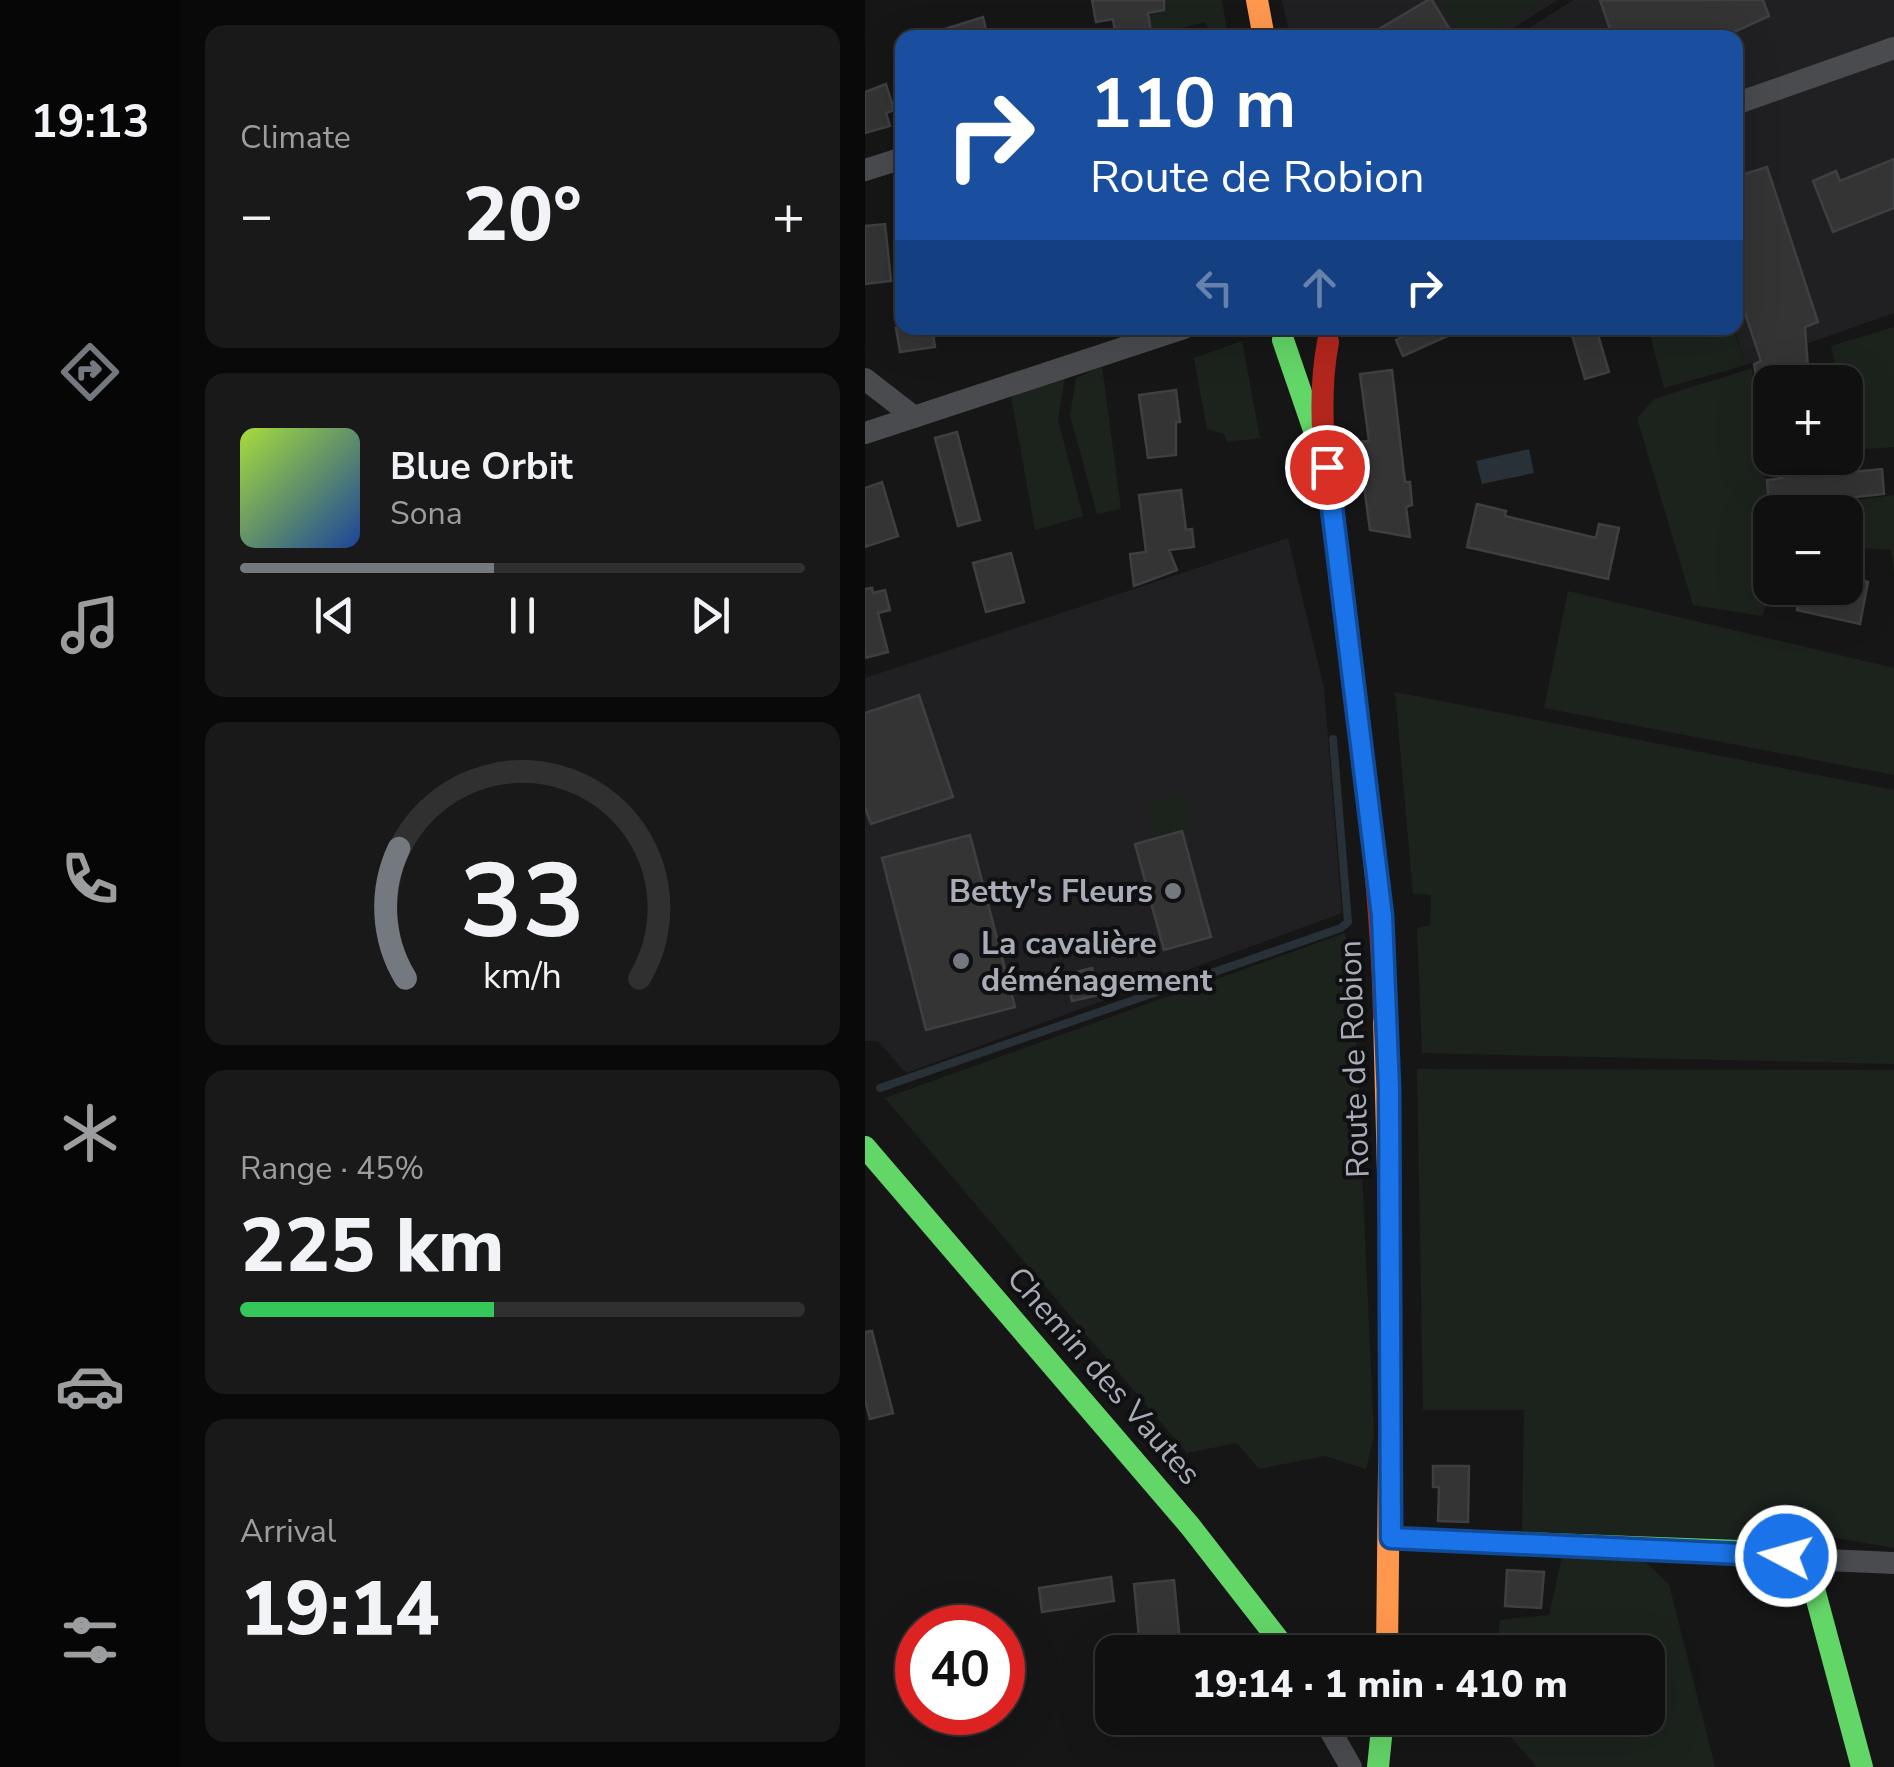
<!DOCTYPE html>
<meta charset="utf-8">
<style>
body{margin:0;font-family:"Nunito Sans",sans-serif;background:#191919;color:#f1f3f6;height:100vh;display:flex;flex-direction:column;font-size:38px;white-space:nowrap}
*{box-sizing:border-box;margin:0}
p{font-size:32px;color:#9c9d9f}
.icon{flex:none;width:55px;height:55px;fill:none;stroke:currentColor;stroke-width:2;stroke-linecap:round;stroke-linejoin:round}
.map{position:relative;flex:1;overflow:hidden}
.panel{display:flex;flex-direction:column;gap:25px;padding:25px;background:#090909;width:685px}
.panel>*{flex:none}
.guide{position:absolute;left:30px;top:30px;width:848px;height:305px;border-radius:20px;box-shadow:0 10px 40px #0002,0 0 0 2px #303030;background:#1a4fa0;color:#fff;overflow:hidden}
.fabs{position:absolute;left:888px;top:365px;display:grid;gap:20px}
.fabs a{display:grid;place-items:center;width:110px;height:110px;border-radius:20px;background:#101010;box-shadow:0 10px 40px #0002,0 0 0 2px #303030;font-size:50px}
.speed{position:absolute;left:30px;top:1605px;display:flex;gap:20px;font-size:50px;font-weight:700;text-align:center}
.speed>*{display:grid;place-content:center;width:130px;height:130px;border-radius:50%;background:#101010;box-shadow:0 10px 40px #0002,0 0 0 2px #303030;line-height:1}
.speed .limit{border:15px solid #d22;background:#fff;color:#111}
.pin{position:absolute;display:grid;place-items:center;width:85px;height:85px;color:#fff;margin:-42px;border:5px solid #fff;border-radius:50%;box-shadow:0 2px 10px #0007}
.me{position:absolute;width:110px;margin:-55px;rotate:276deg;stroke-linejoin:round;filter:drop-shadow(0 0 8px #0008)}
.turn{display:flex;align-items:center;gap:35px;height:210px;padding:0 30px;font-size:45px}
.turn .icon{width:130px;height:130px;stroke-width:2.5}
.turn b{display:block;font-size:70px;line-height:85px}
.lanes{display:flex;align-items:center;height:95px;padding:0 30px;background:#0003;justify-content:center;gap:50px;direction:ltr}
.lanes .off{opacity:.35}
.big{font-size:75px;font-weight:800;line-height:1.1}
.panel .card{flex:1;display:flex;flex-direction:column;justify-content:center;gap:15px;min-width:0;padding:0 35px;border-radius:20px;background:#191919}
.panel .dial{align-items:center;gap:0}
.dial svg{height:260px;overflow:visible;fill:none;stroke:#303030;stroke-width:7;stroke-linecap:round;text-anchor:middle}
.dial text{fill:#f1f3f6;stroke:none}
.song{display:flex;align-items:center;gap:30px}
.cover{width:120px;height:120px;border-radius:15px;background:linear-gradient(135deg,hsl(80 70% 55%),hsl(220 70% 35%))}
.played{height:10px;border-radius:5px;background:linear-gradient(90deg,#74787f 45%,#303030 45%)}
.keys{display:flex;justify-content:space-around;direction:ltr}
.heat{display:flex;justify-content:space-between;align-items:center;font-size:55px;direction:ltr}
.charge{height:15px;border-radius:8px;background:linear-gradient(90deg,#34c759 45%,#303030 0)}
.trip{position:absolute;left:230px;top:1635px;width:570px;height:100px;border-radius:20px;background:#101010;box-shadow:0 10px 40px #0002,0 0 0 2px #303030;font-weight:800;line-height:100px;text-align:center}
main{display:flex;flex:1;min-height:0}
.tab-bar{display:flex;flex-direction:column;width:180px;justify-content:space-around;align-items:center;background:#060606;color:#9c9d9f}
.tab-bar .icon{width:70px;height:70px}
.tab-bar .current{color:#74787f}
.tab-bar b{font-size:45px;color:#f1f3f6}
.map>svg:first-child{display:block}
.built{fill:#202022}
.green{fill:#1c231d}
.water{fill:#293138}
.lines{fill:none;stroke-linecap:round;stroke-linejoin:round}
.stream{stroke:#293138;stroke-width:8}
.building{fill:#343435;stroke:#3e3f42;stroke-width:2.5}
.street{stroke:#4a4b4f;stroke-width:22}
.fast{stroke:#63d668;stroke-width:22}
.slow{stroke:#ff974d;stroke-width:22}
.jam{stroke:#b3261e;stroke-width:22}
.route-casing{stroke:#114b97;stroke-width:25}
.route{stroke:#1a73e8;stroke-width:18}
.poi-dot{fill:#74787f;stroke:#101012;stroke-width:4}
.labels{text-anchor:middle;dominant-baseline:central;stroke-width:8;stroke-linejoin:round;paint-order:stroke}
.poi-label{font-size:32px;font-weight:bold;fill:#a7acb7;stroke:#101012;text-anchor:end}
.street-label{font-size:32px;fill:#a7acb7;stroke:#101012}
</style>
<main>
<nav class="tab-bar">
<b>19:13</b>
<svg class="icon current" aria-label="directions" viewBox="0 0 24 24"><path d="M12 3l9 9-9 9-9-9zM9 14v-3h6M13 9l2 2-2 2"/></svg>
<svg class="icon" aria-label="music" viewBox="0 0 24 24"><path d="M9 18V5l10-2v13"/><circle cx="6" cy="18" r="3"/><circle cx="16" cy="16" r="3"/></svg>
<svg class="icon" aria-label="phone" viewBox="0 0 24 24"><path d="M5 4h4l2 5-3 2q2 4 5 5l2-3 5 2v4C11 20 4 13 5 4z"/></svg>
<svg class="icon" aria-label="climate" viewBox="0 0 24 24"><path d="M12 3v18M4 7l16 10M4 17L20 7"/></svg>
<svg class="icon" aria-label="car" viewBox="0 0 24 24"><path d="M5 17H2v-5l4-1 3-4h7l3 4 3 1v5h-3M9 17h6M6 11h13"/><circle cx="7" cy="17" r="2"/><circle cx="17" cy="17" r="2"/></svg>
<svg class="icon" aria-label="filters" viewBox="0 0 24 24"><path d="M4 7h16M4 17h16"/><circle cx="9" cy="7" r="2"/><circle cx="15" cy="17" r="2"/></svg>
</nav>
<section class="panel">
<div class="card"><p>Climate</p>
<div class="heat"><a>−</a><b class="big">20°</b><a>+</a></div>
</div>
<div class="card">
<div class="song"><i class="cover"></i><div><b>Blue Orbit</b><p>Sona</p></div></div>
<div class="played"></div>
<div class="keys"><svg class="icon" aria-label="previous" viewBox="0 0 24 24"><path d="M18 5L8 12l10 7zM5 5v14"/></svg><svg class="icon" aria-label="pause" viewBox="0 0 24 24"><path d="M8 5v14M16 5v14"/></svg><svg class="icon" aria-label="next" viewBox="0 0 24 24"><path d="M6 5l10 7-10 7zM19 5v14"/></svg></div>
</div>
<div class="card dial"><svg viewBox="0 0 100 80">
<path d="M14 69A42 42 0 1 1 86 69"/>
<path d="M14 69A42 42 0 0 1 12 29" stroke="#74787f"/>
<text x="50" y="56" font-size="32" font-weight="700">33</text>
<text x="50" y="72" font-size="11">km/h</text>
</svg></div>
<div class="card"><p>Range · 45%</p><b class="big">225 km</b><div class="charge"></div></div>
<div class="card"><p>Arrival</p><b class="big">19:14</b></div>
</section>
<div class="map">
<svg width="1029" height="1767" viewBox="0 0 1029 1767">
<rect width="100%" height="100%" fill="#161616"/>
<g class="built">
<polygon points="417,0 693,0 632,38 425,37"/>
<polygon points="709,0 1029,0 1029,313 881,365 869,328 870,38 647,38"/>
<polygon points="423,538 459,688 477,913 41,1073 13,1041 0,1041 0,678"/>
</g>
<g class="green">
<polygon points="288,0 357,0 363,37 348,37 340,22 285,36 282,17 290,13"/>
<polygon points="575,0 680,0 620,37 596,38"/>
<polygon points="1029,327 1029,447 989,450 980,413 980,382 974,382 966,346"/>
<polygon points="783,328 868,328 881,365 799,388"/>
<polygon points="377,341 395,438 362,442 359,434 342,429 329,358"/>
<polygon points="237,366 256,509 232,514 205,415 211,378"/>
<polygon points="887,368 905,516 905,588 909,588 910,600 901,606 897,616 828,605 772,418 789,399"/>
<polygon points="200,376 193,420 218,516 170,530 146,396"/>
<polygon points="905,434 905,458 962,458 972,466 967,483 947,484 943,466 917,468 914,475 904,477 900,435"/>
<polygon points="1029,495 1029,572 1026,550 980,547 980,512 948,512 948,505"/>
<polygon points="703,591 1029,668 1029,775 679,708"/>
<polygon points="530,692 1029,790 1029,1064 557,1053 552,928 565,925 566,895 548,894"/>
<polygon points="319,792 326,827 290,839 281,813 289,801"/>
<polygon points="480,933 489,991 509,1436 501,1469 460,1456 394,1469 372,1443 322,1453 20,1098"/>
<polygon points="552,1069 1029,1070 1029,1548 932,1531 890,1543 657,1532 659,1410 558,1410"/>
<polygon points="697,1557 777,1559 804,1584 850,1767 672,1767 629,1718 782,1718 782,1652 631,1652 635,1620 684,1615"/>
</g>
<polygon class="water" points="664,449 669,473 617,484 611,461"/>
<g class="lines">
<polyline class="stream" points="15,1088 476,928 483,922 468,739"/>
</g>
<g class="building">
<polygon points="227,0 299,0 299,10 283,13 287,38 251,38 248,19 231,22"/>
<polygon points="563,0 567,0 590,38 499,38"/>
<polygon points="735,0 898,0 904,16 856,38 748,38"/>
<polygon points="118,17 123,38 67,38 67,33"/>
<polygon points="21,84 29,110 21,113 25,126 0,133 0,92"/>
<polygon points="1029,159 1029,208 968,232 948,181 971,171 975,181"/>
<polygon points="902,167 953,322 940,327 944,382 892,382 889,364 896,361 870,283 870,177"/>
<polygon points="20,224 26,281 0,284 0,226"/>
<polygon points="31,328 67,328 70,347 35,352"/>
<polygon points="555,328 600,328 538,356 531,340"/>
<polygon points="705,328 731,328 744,372 720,379"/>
<polygon points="527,370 540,482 545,482 547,505 541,507 545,537 505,530 493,442 504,441 495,374"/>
<polygon points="311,390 315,422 311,422 311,455 283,458 274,395"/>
<polygon points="92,432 115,520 93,526 70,438"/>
<polygon points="941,468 942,476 1017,469 1019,494 944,502 945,512 921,512 920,503 904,504 902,480 917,478 917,471"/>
<polygon points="17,482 33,536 0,547 0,488"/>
<polygon points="316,490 321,530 327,529 329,547 304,550 312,570 269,586 265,554 281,552 274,495"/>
<polygon points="612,504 641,511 640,516 731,538 734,524 754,528 743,579 602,547"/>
<polygon points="146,553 159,602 121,612 108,563"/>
<polygon points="980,577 1003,582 995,624 932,610 937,588 980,588"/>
<polygon points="7,588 8,593 20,590 25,610 13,613 23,652 0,658 0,589"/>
<polygon points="54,695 88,797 6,824 0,808 0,713"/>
<polygon points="317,831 346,937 299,950 270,844"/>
<polygon points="105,835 150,1007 61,1030 17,858"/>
<polygon points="227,968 233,995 207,1001 200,975"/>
<polygon points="7,1331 28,1413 5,1419 0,1400 0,1332"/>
<polygon points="568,1466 604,1466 603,1522 573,1521 574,1487 568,1487"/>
<polygon points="642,1570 679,1572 676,1608 640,1606"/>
<polygon points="246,1577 249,1601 177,1612 174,1588"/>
<polygon points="309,1580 316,1652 290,1652 288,1636 274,1637 269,1584"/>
</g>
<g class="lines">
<g class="street">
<polyline points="870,104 1029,48"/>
<polyline points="0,170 38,158"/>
<polyline points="0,379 49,417"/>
<polyline points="0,433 319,328"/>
<polyline points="941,1559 1029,1563"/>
<polyline points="458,1718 486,1767"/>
</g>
<g class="fast">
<polyline points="418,340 451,436"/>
<polyline points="0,1147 325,1526 423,1652"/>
<polyline points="526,1538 901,1552 941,1559 997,1767"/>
<polyline points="513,1767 518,1718"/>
</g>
<g class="slow">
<polyline points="392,0 399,38"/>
<polyline points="519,1017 526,1288 522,1652"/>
</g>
<path class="jam" d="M 463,342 C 448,420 467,507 476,585 C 494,728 516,872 519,1017"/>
</g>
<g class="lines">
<defs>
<polyline id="route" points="462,467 517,916 524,1089 526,1538 921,1556"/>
</defs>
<use href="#route" class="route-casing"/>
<use href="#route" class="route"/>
</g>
<g class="poi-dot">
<circle cx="308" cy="891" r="10"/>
<circle cx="96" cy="961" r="10"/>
</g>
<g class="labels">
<g class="poi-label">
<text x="288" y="891">Betty's Fleurs</text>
<text x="116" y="943" text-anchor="start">La cavalière<tspan x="116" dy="37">déménagement</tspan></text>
</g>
<g class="street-label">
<text transform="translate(489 1059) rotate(-92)">Route de Robion</text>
<text transform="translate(239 1376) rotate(49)">Chemin des Vautes</text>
</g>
</g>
</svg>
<div class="fabs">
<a>+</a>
<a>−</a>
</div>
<div class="speed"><div class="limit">40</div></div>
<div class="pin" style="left:462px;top:467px;background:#d93025"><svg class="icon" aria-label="arrive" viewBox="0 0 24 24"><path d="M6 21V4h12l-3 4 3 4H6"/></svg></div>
<svg class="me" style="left:921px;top:1556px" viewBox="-20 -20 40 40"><circle r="17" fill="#1a73e8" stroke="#fff" stroke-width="3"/><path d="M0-11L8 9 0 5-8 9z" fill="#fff"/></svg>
<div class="trip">19:14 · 1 min · 410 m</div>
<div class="guide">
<div class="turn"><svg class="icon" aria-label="right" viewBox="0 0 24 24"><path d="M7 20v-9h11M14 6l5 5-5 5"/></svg><div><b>110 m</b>Route de Robion</div></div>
<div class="lanes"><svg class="icon off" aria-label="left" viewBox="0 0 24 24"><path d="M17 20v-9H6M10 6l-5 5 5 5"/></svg><svg class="icon off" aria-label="ahead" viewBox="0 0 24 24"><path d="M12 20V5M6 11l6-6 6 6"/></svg><svg class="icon" aria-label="right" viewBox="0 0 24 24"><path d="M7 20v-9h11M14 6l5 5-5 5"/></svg></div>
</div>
</div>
</main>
